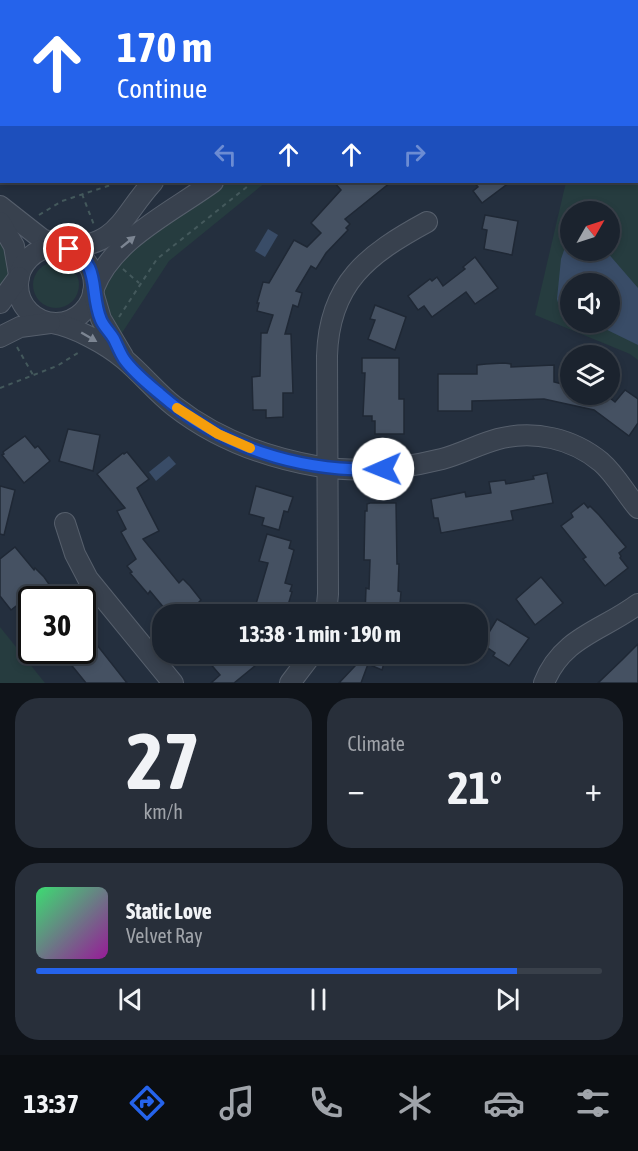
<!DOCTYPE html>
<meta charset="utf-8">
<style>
body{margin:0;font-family:"Asap Condensed",sans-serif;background:#282f3a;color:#f1f3f6;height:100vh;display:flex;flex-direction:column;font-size:22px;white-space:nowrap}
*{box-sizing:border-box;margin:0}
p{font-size:20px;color:#a0a4aa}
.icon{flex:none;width:33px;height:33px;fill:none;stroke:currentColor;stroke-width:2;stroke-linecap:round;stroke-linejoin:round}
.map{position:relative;height:683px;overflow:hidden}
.drawer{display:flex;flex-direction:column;gap:15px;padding:15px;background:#0f1319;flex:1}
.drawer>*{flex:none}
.top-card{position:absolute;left:0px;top:0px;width:639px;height:183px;box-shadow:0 3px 9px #0003,0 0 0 2px #39404a;background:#2563eb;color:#fff;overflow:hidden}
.needle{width:39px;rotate:51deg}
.controls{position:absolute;left:560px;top:201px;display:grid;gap:12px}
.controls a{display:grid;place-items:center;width:60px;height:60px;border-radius:50%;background:#1b232e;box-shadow:0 3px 9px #0003,0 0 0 2px #39404a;font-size:30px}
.speed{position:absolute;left:18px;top:586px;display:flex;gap:12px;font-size:30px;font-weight:700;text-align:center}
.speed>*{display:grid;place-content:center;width:78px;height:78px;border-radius:50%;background:#1b232e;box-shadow:0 3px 9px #0003,0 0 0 2px #39404a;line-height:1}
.speed .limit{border:3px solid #111;border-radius:9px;background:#fff;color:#111}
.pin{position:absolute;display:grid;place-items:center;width:51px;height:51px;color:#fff;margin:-26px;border:3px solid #fff;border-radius:50%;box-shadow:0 2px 6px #0007}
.me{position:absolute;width:66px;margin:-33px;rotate:269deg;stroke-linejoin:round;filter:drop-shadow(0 0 4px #0008)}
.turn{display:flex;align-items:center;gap:21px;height:126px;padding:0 18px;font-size:27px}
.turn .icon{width:78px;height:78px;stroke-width:2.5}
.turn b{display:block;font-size:42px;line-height:51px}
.lanes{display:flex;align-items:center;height:57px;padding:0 18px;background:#0003;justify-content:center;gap:30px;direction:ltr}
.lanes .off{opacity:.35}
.big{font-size:45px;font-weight:700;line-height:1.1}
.drawer .card{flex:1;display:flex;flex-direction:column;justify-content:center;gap:9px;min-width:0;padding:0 21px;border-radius:24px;background:#282f3a}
.drawer .dial{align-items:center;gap:0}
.dial b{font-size:78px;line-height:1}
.song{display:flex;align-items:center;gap:18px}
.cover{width:72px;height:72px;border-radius:9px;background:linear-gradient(135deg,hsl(140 70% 55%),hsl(300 70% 35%))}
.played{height:6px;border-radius:3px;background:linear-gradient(90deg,#2563eb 85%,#39404a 85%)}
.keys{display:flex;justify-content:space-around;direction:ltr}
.heat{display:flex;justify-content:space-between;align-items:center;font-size:33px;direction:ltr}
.drawer .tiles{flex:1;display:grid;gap:15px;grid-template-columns:1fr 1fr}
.card:last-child{grid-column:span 2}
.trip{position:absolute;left:152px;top:604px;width:336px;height:60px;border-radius:24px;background:#1b232e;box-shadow:0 3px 9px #0003,0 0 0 2px #39404a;font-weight:700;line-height:60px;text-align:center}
.dock{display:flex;height:96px;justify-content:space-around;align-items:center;background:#0b0e12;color:#a0a4aa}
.dock .icon{width:42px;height:42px}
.dock .on{color:#2563eb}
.dock b{font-size:27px;color:#f1f3f6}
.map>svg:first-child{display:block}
.green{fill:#263c3f;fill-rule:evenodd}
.water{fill:#394c67}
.building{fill:#455162;stroke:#1f2835;stroke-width:1.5}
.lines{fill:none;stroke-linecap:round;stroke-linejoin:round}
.minor-casing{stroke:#565f6c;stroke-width:22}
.path{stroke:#44595c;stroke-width:2;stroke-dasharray:4.5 4.5;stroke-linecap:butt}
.minor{stroke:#38414e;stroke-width:20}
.oneway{fill:#7c8592}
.route-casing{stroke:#184099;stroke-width:15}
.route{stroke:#2563eb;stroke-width:10}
.slow{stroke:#f59e0b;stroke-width:10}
</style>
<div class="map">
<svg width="638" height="683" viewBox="0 0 638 683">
<rect width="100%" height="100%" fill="#242f3e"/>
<g class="green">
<polygon points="419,0 620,0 621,1 418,2"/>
<path d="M 638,22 L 638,360 L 630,354 L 535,315 L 566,182 L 638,182 ZM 570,212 L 609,212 L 609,250 L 570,250 ZM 570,284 L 609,284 L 609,322 L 570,322 Z"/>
<polygon points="226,182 266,182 169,261 120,336 113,327 104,295 105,286 119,261 154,233"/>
<polygon points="0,235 3,241 9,271 0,290"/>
<circle cx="56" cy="285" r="23"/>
<polygon points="0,627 45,683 0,683"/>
</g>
<g class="water">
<polygon points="268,229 278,235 265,257 255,251"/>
<path d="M 570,233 L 570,250 L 606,251 L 638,288 L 638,345 L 593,323 L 609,322 L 609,284 L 570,284 L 570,315 C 563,311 559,308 557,299 L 561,259 Z"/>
<polygon points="169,456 176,464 156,481 149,472"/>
</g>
<g class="building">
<polygon points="334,182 391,182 345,219 350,224 346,228 348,230 326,253 316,269 311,266 296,291 302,293 298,307 293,305 285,334 291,334 293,393 283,393 283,417 266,418 266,410 253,410 252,377 260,376 261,333 267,333 273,315 257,311 259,303 257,303 263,282 269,283 294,240 307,247 321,233 311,223 341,190"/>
<polygon points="474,182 510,182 482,203 473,191 478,187"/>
<polygon points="485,215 518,221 512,255 484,249 487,230 482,229"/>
<polygon points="475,257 498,288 475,304 466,292 432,317 424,306 418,310 408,296 430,279 432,281 437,277 443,286 465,269 463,267"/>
<polygon points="375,305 406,317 395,350 368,339 375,320 370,319"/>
<polygon points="362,358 399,358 399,399 404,399 404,434 375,434 375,421 372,421 372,416 363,416 365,373 362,373"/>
<polygon points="486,364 504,363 511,364 511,367 554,365 554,382 570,386 570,394 605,394 615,402 625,390 638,399 638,423 629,436 594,410 544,399 472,401 472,411 438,411 438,374 477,374 477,365"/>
<polygon points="68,429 100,435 93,471 59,461"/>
<polygon points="25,436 35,448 38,446 50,461 24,483 2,455 4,454 3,452"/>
<polygon points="127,452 149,479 137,488 159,531 143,539 179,583 183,579 190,586 201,600 198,603 208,615 170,615 150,591 148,594 130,573 132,572 127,566 136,559 121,532 126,529 117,511 125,508 97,474 123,453 124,454"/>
<polygon points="547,473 553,503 511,511 513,520 441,533 438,518 434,518 431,499 465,492 466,497 491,493 489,482 505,480 506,484 534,479 533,476"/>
<polygon points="0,486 15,490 4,535 0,534"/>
<polygon points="256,486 293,497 288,512 284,511 279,530 262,525 264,518 249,514"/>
<polygon points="396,503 397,564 399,564 398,591 401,592 399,615 365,615 366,588 369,589 370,560 364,560 365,511 367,511 367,504 370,503"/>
<polygon points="584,503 588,508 590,506 599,515 626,547 619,553 621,556 620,558 628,568 605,586 583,559 586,557 561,526 573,517 571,513"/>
<polygon points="267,534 291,541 289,548 294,550 285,583 292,585 290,591 292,592 285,615 267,615 269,608 256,604 268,563 259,561"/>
<polygon points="15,547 34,570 35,568 44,577 60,600 32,600 32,618 20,603 11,610 0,596 0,559"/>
<polygon points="541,577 563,603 535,625 516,599"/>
<polygon points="497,619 529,638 509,666 493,656 495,653 482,644"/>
<polygon points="82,635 93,648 97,645 127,683 86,683 60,651 82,651"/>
<polygon points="638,644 638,683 598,683 622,660"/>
<polygon points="202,654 247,654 256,665 234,683 211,683 220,675"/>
<polygon points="344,654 406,654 384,663 382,670 368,664 361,683 339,683 355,666 351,664 353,658"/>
</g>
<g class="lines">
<defs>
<g id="minor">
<polyline points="359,2 360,0"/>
<polyline points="408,2 409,0"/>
<polyline points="0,206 42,239 61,247"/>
<polyline points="0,222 14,246 19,275"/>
<circle cx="56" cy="285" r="38"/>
<path d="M 62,248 C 120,246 120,218 153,182"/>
<path d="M 94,288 C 113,239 172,212 213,182"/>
<polyline points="93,292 101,319 123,356"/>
<polyline points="0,303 19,277"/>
<path d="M 52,323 C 75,327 106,344 124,359 C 142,374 156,392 174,406 C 215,438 265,457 316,466 C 357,473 402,469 442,459 C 461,454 479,444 498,439 C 534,430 572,438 601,462 C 616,475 625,493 638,508"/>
<polyline points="0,337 20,327 50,323"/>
<polyline points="65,523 75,554 88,579 173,683"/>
<path d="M 326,615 L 328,594 L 327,356 C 329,283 368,254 427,222"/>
<polyline points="290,683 312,654"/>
<path d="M 544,683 C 562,637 602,631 638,604"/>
</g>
</defs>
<use href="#minor" class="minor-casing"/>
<g class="path">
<polyline points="495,0 498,2"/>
<polyline points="335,2 336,0"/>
<polyline points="437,2 438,0"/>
<polyline points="638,152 638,153"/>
<polyline points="82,194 94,225"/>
<polyline points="39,215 62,201 120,182"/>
<polyline points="123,269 139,283"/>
<polyline points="119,317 157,259 253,182"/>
<polyline points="17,347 33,375"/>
<polyline points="0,388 57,366 81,351"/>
</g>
<use href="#minor" class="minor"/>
</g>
<defs><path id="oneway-solid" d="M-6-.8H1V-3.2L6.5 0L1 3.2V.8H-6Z" transform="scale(1.5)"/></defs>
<g class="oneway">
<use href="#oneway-solid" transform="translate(128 242) rotate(-39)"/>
<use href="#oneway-solid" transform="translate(89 337) rotate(30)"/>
</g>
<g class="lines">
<defs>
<path id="route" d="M 69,249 C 102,264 89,292 101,320 C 104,327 110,332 114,339 C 117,345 120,353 124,359 C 133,372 148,384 160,394 C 222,448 301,473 383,469"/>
</defs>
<use href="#route" class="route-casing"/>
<use href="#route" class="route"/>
<polyline class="slow" points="177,408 218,434 250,448"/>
</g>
</svg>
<div class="controls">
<a><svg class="needle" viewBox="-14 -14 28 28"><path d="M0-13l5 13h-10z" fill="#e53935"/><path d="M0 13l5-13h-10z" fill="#a0a4aa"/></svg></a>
<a><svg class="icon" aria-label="sound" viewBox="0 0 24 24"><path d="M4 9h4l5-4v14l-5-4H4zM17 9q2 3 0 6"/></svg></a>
<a><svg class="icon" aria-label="layers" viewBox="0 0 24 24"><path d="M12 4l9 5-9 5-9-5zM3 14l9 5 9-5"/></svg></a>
</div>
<div class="speed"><div class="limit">30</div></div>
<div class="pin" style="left:69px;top:249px;background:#d93025"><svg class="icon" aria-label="arrive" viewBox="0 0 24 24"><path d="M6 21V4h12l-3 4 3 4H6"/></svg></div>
<svg class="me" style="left:383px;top:469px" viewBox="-20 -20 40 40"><circle r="19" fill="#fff"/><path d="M0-13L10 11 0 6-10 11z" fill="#2563eb"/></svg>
<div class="trip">13:38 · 1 min · 190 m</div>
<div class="top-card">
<div class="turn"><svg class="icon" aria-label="ahead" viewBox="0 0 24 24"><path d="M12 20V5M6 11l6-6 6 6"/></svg><div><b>170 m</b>Continue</div></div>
<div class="lanes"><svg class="icon off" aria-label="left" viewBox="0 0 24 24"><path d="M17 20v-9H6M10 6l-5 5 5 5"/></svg><svg class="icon" aria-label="ahead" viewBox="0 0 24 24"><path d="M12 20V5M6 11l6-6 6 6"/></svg><svg class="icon" aria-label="ahead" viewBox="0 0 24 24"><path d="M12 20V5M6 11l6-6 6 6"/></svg><svg class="icon off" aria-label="right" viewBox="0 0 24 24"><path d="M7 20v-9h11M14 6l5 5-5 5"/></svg></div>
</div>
</div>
<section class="drawer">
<div class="tiles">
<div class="card dial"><b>27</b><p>km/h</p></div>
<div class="card"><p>Climate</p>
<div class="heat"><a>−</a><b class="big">21°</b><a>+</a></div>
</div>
<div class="card">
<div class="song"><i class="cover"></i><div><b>Static Love</b><p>Velvet Ray</p></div></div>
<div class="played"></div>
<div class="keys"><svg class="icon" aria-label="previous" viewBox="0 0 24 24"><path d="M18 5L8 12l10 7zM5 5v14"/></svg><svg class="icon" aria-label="pause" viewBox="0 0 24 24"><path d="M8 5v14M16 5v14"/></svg><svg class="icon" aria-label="next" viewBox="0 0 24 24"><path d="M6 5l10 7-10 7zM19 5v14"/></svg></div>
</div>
</div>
</section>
<nav class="dock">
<b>13:37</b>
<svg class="icon on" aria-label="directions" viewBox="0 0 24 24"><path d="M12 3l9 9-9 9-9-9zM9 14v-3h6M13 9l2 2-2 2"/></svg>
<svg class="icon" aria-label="music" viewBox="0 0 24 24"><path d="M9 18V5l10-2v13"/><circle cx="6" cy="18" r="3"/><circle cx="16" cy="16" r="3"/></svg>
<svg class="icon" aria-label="phone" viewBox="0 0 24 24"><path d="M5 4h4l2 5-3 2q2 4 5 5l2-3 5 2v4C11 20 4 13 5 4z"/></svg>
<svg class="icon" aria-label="climate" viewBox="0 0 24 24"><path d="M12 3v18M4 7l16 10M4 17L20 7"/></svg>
<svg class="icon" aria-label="car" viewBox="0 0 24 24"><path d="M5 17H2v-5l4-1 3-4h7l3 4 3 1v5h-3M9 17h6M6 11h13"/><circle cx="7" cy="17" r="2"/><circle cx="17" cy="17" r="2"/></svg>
<svg class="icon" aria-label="filters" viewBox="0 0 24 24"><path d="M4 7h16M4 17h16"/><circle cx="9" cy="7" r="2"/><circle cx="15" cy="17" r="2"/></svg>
</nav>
